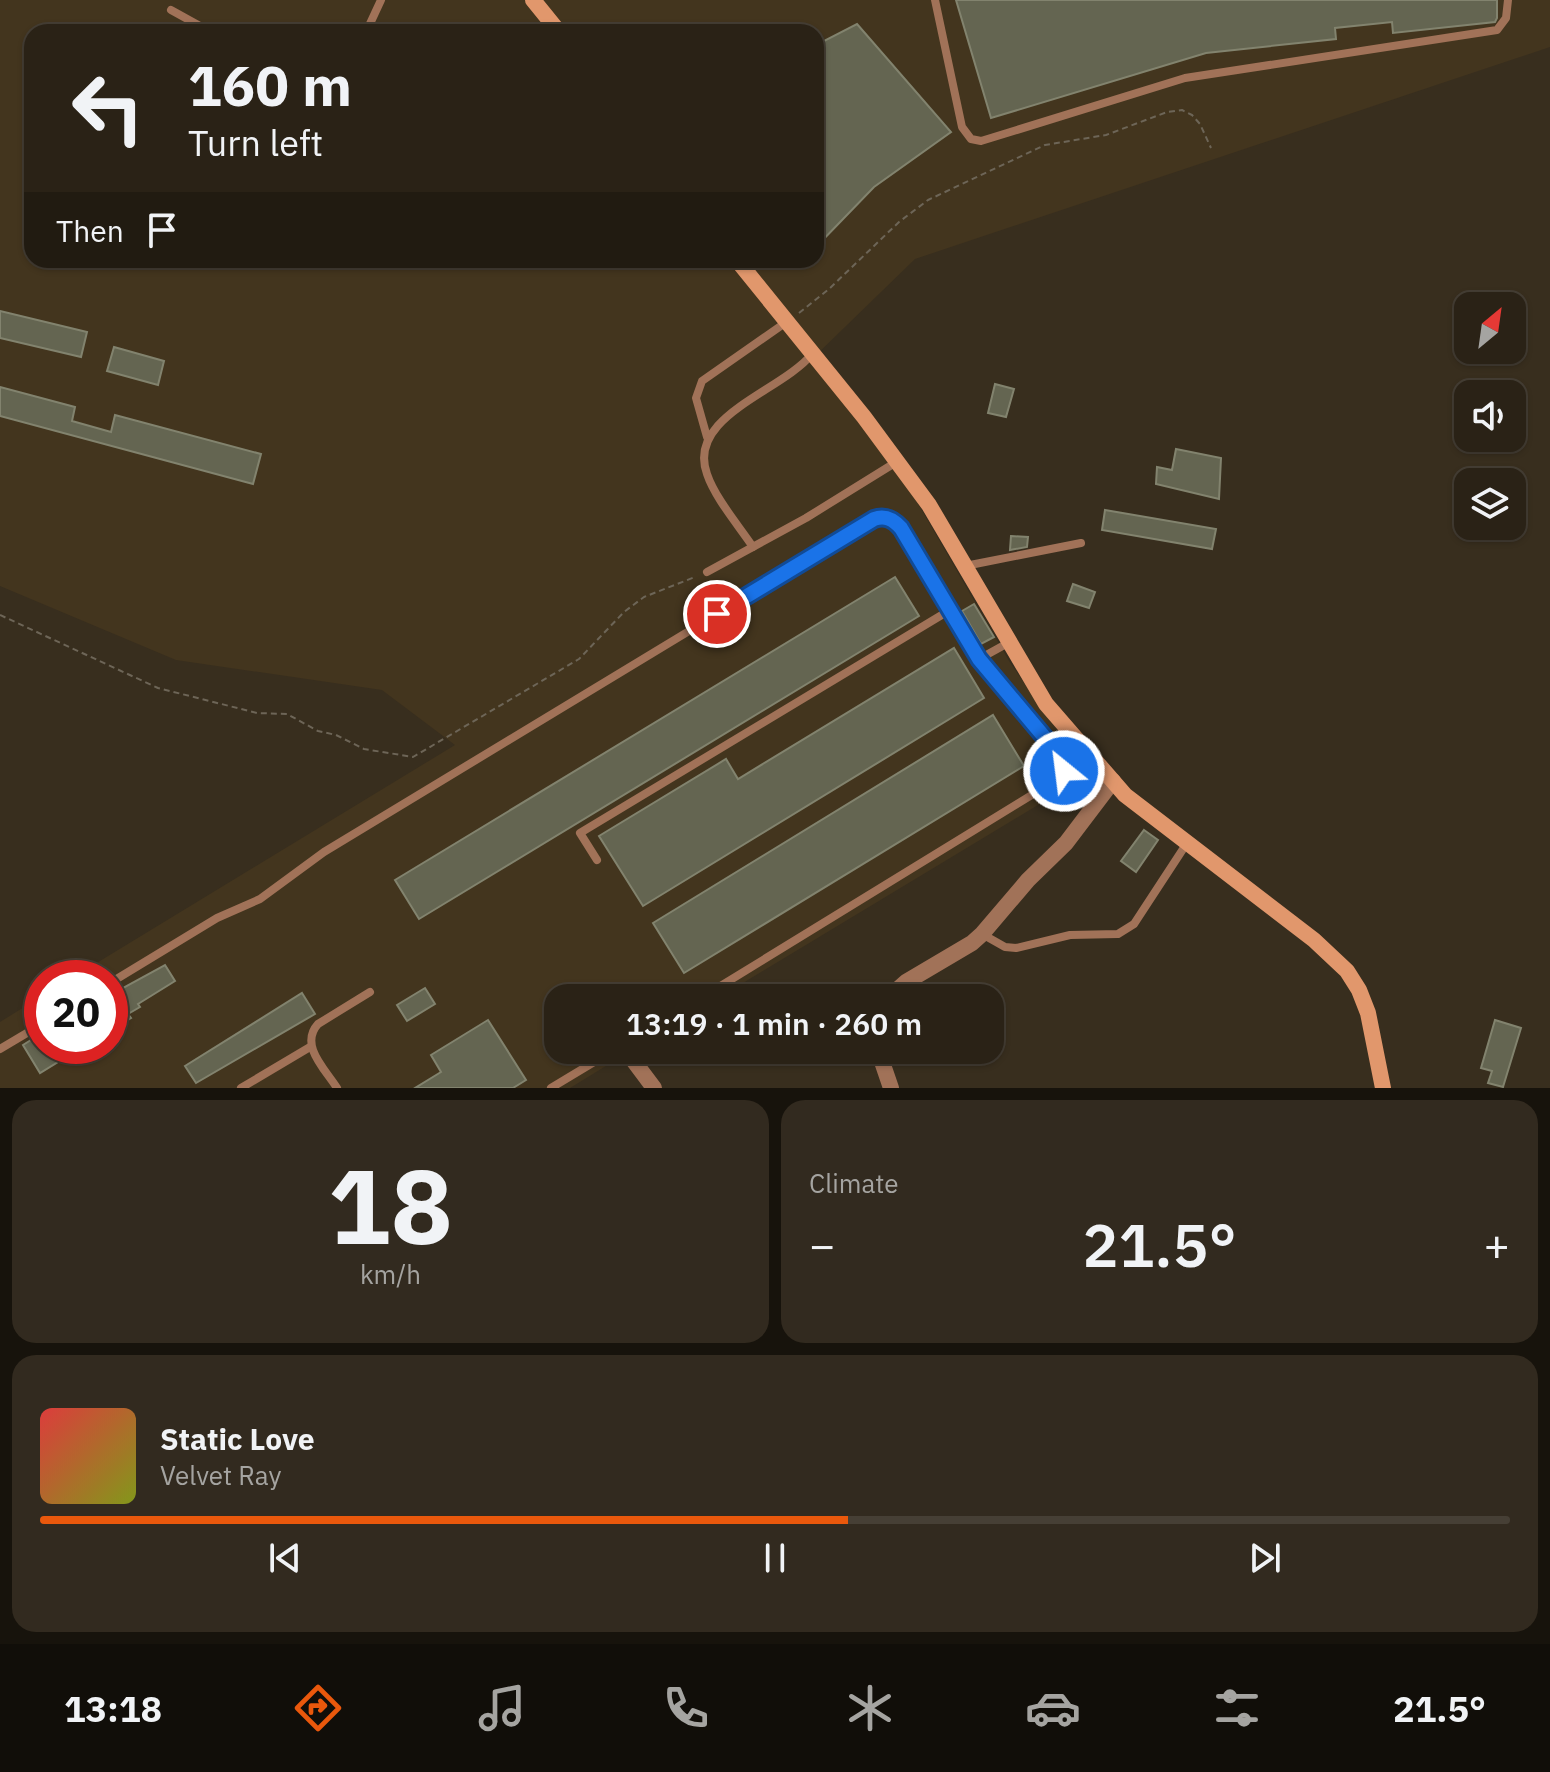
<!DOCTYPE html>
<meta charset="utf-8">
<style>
body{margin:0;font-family:"IBM Plex Sans",sans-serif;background:#322a1f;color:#f1f3f6;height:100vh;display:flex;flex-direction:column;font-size:30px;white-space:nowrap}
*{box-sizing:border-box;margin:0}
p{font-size:26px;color:#a5a4a1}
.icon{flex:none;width:44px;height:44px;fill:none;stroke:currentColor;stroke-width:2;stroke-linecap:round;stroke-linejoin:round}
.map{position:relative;height:1088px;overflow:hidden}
.side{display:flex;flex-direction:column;gap:12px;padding:12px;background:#17130c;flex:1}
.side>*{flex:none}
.banner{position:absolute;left:24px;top:24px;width:800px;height:244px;border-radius:24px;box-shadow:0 2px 6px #0004,0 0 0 2px #463f35;background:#2a2216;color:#f1f3f6;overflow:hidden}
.needle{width:52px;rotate:29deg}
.fabs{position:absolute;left:1454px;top:292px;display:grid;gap:16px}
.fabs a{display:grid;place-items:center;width:72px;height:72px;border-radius:16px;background:#2a2216;box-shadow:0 2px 6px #0004,0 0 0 2px #463f35;font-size:40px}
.speed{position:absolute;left:24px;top:960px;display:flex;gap:16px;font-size:40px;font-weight:700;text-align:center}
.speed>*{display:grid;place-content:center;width:104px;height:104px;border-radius:50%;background:#2a2216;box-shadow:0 2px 6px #0004,0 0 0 2px #463f35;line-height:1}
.speed .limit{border:12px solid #d22;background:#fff;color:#111}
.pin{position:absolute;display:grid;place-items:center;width:68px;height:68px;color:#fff;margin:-34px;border:4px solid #fff;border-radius:50%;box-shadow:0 2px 8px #0007}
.me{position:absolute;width:88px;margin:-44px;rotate:331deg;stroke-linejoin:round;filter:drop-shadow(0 0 6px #0008)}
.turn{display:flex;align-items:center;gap:28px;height:168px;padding:0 32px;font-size:36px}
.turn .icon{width:104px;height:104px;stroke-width:2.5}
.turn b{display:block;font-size:56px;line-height:68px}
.then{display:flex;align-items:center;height:76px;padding:0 32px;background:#0003;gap:16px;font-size:30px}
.big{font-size:60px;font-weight:600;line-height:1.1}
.side .tile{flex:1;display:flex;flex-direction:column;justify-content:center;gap:12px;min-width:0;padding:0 28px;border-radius:24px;background:#322a1f}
.side .dial{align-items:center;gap:0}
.dial b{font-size:104px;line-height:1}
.song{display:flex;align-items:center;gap:24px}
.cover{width:96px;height:96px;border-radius:12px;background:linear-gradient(135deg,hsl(0 70% 55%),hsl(70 70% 35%))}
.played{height:8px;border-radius:4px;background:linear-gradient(90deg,#ea580c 55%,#463f35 55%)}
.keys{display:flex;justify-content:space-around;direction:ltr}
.heat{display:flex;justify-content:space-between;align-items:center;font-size:44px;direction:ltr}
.side .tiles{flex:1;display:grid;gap:12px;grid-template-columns:1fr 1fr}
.tile:last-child{grid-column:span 2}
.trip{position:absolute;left:544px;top:984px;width:460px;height:80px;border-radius:24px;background:#2a2216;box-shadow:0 2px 6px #0004,0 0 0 2px #463f35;font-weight:600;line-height:80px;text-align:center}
.dock{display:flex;height:128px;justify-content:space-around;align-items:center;background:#110e09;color:#a5a4a1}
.dock .icon{width:56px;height:56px}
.dock .selected{color:#ea580c}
.dock b{font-size:36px;color:#f1f3f6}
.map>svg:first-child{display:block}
.built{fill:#43351e;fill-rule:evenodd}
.building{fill:#646551;stroke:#82836e;stroke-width:2}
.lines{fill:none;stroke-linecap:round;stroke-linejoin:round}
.path{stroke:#6d6557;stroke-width:2;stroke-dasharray:6 4;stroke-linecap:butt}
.lane{stroke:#a17258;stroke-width:8}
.street{stroke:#a17258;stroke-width:16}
.secondary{stroke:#e1976c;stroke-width:16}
.route-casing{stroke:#114b97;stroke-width:20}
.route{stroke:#1a73e8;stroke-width:14}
</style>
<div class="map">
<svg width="1550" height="1088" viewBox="0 0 1550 1088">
<rect width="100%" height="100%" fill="#382e1e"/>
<path class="built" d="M 0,0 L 1550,0 L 1550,47 L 915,259 L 811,360 L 913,495 L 1009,661 L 1044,712 L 1096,770 L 718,998 L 558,998 L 558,1050 L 632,1050 L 570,1088 L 0,1088 L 0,1022 L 42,996 L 42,1046 L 110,1046 L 110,978 L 72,978 L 455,745 L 382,690 L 176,660 L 0,586 ZM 32,32 L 816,32 L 816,260 L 32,260 Z"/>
<g class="building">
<polygon points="956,0 1497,0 1497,18 1495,22 1393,33 1392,22 1335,28 1336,39 1206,53 991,118"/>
<polygon points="857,24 951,132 874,187 816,247 816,45"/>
<polygon points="0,311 87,332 81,357 0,338"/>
<polygon points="114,347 164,361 158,385 107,371"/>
<polygon points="995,384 1014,389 1006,417 988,413"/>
<polygon points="0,387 75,407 72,421 111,432 115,415 261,454 253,484 0,416"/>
<polygon points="1176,449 1221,458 1219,499 1156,484 1157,467 1172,470"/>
<polygon points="1105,510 1216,529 1212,549 1102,530"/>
<polygon points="1011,536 1028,537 1027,547 1010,550"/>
<polygon points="895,577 919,616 419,919 395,880"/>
<polygon points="1073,584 1095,592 1089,608 1067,601"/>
<polygon points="974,604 994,637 981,644 962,611"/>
<polygon points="954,648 984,698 643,906 599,836 726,759 738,779"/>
<polygon points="993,715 1024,766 684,973 653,923"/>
<polygon points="1144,830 1158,840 1136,872 1121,861"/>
<polygon points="165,965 175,981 138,1004 140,1007 128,1014 131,1018 121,1024 119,1020 110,1025 110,995"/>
<polygon points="425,988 435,1004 407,1021 397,1005"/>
<polygon points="302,993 315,1014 196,1083 185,1066"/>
<polygon points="488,1020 526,1080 513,1088 415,1088 441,1072 431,1055"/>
<polygon points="1495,1020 1521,1028 1503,1087 1488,1083 1492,1071 1481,1068"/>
<polygon points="42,1033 42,1046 84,1046 40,1073 23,1045"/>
</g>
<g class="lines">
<g class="path">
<polyline points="799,313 829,289 899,222 928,200 1045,145 1106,135 1167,112 1182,110 1192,115 1200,124 1211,148"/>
<polyline points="0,615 158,688 257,713 287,714 318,731 336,735 364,749 413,757 579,659 624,612 644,597 695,577"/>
</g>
<g class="lane">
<polyline points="935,0 962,127 971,139 981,141 1185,78 1497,30 1506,18 1508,0"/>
<polyline points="171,10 209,31 249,27 315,29 328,32"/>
<polyline points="360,32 368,28 381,0"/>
<polyline points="707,437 696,398 702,381 785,323"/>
<path d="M 753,547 C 739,526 715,498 707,474 C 686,416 781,392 812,354"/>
<polyline points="965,566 1081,543"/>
<polyline points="707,572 806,518 898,461"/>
<polyline points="597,860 580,833 950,610 979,659 1008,643"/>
<polyline points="982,934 1005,947 1016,948 1070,935 1118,934 1134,924 1187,843"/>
<path d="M 110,983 L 217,918 L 260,899 L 324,852 L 874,519 C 885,515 893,519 901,528 L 950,610"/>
<polyline points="701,998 1061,777 1064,764 1061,757 979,659"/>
<polyline points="0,1049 42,1024"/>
<polyline points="241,1088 310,1047"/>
<path d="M 337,1088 C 325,1069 299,1045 318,1024 L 370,992"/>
<polyline points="551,1088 614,1050"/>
</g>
<g class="street">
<polyline points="888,998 906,982 972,943 982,934 1028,880 1066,843 1113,781"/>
<polyline points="878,1050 891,1088"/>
<polyline points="633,1060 654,1088"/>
</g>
<g class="secondary">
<polyline points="533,0 559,32"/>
<polyline points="737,260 864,417 929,505 1046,704 1125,795 1314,940 1347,971 1359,990 1368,1013 1383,1088"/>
</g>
</g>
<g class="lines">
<defs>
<path id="route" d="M 717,614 L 874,519 C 885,515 893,519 901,528 L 979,659 L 1061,757 L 1064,771"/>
</defs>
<use href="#route" class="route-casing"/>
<use href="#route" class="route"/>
</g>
</svg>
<div class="fabs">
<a><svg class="needle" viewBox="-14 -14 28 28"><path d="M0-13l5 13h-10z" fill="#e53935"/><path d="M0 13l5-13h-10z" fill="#a5a4a1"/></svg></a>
<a><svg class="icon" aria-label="sound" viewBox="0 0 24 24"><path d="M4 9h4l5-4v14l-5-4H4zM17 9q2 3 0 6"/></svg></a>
<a><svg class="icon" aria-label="layers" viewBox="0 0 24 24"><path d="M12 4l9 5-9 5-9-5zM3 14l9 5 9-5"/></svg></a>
</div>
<div class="speed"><div class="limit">20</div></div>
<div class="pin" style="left:717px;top:614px;background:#d93025"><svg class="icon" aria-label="arrive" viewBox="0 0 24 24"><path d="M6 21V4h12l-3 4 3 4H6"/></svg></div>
<svg class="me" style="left:1064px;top:771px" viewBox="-20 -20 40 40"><circle r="17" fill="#1a73e8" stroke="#fff" stroke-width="3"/><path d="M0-11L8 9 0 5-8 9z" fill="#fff"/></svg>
<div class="trip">13:19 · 1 min · 260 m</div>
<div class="banner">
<div class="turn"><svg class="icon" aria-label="left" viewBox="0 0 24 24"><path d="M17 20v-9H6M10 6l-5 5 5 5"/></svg><div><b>160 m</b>Turn left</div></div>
<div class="then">Then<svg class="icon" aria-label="arrive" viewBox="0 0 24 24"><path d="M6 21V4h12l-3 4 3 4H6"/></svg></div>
</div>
</div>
<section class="side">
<div class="tiles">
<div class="tile dial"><b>18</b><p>km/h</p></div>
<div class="tile"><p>Climate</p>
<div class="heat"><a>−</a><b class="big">21.5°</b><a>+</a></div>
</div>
<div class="tile">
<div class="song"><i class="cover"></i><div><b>Static Love</b><p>Velvet Ray</p></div></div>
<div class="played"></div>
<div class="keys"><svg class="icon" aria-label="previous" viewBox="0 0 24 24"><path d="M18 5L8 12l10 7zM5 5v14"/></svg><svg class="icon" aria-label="pause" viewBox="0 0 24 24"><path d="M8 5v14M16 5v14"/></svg><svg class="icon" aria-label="next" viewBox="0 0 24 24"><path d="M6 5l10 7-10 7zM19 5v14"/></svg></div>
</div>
</div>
</section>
<nav class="dock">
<b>13:18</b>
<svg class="icon selected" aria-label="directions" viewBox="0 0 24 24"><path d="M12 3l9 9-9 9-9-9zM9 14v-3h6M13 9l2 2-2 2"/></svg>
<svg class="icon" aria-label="music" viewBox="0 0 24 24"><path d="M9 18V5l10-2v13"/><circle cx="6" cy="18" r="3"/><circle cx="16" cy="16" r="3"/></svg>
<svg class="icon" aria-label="phone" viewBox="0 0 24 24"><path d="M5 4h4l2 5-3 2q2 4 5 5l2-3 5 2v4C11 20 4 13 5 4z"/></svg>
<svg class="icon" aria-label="climate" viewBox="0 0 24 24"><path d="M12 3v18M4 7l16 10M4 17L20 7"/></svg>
<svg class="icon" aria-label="car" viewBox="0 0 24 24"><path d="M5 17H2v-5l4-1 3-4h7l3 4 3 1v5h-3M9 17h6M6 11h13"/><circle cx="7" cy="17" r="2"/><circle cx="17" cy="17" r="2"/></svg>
<svg class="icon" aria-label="filters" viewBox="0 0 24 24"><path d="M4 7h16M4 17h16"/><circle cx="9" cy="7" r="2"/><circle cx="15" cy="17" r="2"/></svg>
<b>21.5°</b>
</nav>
